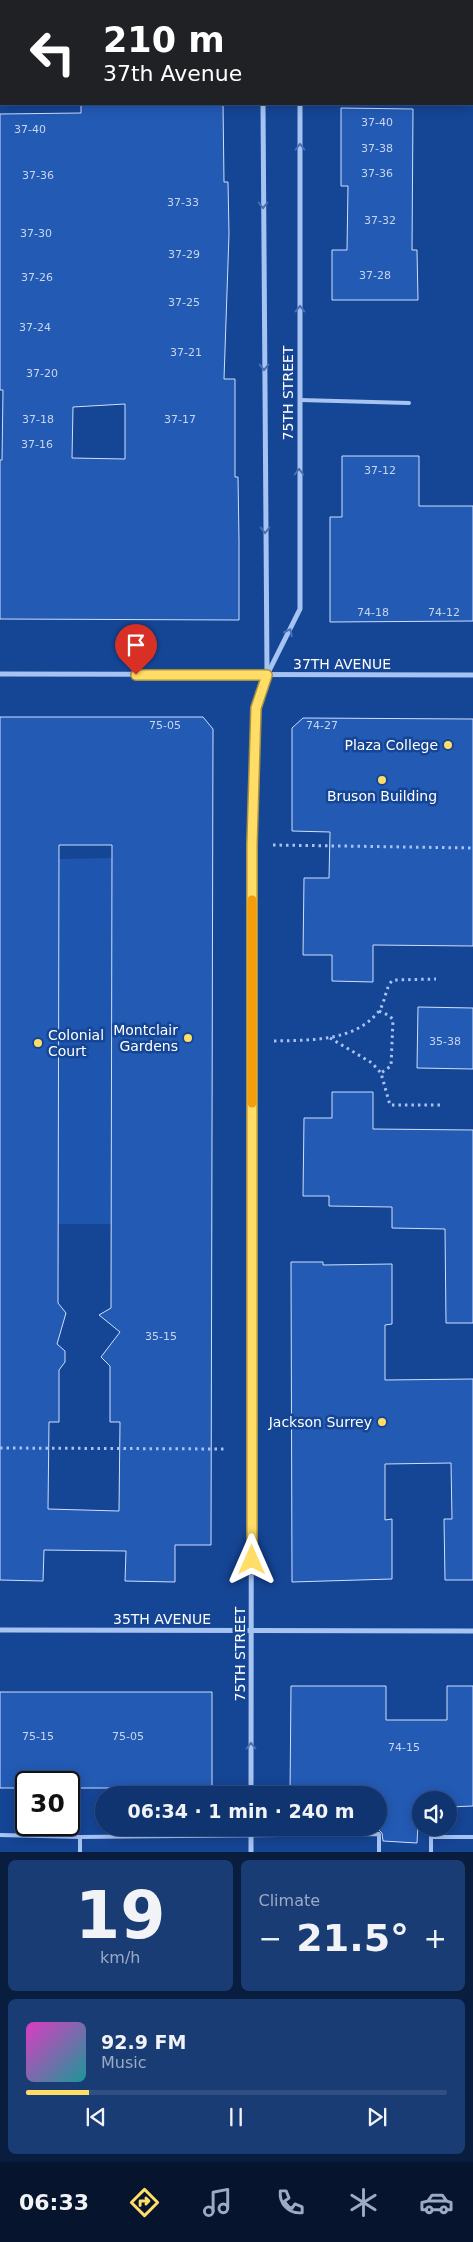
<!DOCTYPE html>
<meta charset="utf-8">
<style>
body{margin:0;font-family:"DejaVu Sans",sans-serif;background:#193c75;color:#f1f3f6;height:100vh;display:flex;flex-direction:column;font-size:19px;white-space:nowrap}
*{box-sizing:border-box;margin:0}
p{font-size:16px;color:#9caac3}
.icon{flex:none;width:28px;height:28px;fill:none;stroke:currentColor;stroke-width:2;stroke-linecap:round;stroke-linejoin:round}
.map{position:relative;height:1852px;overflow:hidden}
.details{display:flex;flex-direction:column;gap:8px;padding:8px;background:#091d3e;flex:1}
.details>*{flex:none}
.guide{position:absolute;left:0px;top:0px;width:474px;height:105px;box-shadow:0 2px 12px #0003,0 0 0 1px #304f83;background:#202124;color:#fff;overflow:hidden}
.fabs{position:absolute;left:412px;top:1791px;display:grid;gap:10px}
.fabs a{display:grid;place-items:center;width:45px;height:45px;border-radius:50%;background:#103470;box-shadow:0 2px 12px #0003,0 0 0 1px #304f83;font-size:25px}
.speed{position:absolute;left:15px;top:1771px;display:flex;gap:10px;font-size:25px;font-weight:700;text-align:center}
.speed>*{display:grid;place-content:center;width:65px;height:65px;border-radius:50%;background:#103470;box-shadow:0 2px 12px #0003,0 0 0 1px #304f83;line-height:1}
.speed .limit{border:2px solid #111;border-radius:8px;background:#fff;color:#111}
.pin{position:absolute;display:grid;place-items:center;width:42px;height:42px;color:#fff;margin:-51px -21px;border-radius:50% 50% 50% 0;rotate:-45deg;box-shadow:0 0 5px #0007}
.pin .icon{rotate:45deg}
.me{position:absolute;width:55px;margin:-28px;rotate:0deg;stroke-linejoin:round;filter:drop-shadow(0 0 4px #0008)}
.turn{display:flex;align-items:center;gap:18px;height:105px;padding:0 20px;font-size:22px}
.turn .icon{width:65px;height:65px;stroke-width:2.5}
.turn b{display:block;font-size:35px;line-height:42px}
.big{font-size:38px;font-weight:700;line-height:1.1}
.details .tile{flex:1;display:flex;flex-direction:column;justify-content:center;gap:8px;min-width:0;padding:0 18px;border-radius:8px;background:#193c75}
.details .dial{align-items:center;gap:0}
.dial b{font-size:65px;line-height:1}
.song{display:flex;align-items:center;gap:15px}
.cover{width:60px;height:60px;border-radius:8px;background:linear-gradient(135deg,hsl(310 70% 55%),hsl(180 70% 35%))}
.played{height:5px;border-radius:2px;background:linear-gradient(90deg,#fd6 15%,#304f83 15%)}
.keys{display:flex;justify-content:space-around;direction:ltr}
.heat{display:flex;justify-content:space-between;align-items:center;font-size:28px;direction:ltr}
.details .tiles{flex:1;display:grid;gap:8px;grid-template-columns:1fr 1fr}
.tile:last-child{grid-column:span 2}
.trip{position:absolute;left:95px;top:1786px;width:292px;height:50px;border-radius:25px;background:#103470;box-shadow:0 2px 12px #0003,0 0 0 1px #304f83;font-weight:700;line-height:50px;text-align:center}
.tab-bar{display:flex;height:80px;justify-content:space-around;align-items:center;background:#06152d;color:#9caac3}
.tab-bar .icon{width:35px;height:35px}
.tab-bar .selected{color:#fd6}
.tab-bar b{font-size:22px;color:#f1f3f6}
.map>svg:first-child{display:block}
.green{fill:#1d55af}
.building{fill:#235ab4;stroke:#cddffc;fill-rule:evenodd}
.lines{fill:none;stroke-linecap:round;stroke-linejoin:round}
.path{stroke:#a6c3f2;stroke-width:3;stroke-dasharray:2.5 4;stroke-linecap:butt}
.lane{stroke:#a6c3f2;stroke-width:4}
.street{stroke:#a6c3f2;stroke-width:5}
.oneway{stroke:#4871b6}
.route-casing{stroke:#a69042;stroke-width:12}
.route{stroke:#fd6;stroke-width:9}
.slow{stroke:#f59e0b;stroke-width:9}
.poi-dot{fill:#fd6;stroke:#154595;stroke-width:2}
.labels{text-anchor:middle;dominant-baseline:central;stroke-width:5;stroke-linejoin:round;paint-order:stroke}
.number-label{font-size:11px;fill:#c8d6ec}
.street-label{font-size:14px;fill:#fff;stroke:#154595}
.poi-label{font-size:14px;fill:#fff;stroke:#154595;text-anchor:end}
</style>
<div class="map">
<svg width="473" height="1852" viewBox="0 0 473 1852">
<rect width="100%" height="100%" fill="#154595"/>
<polygon class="green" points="112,858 111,1224 58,1224 59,859"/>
<g class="building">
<path d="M 81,104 L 223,104 L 224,182 L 228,182 L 229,234 L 224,379 L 235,379 L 235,477 L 238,477 L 239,541 L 239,620 L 0,619 L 0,460 L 2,460 L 3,390 L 0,390 L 0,114 L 81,113 ZM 125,404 L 125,459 L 72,458 L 73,407 Z"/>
<polygon points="341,108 413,109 412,250 417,250 418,300 332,300 332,250 347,250 348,186 341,186"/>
<polygon points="342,456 419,456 419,506 473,506 473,621 330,622 330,517 342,517"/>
<path d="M 0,717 L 203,717 L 213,729 L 211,1545 L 175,1545 L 175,1582 L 125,1581 L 126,1551 L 44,1550 L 43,1581 L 0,1580 ZM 59,845 L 112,845 L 111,1308 L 99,1315 L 120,1332 L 101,1357 L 110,1366 L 110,1422 L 120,1422 L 119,1511 L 48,1509 L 49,1422 L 59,1422 L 59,1370 L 65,1362 L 65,1351 L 57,1344 L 66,1313 L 58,1303 Z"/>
<polygon points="303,718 473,719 473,946 373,945 373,982 332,981 332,955 303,955 304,878 329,878 330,832 292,831 292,728"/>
<polygon points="418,1007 473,1008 473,1069 417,1068"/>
<polygon points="332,1092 373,1092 373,1129 473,1130 473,1323 446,1323 445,1229 392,1228 392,1207 329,1206 329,1196 303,1196 304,1118 332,1118"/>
<polygon points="291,1262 323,1262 323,1265 392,1264 392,1324 385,1325 385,1380 473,1379 473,1580 445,1580 444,1519 452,1519 451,1463 385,1464 385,1520 392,1519 392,1579 292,1582"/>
<polygon points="291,1686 386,1686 386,1720 447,1720 447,1686 473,1686 473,1806 449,1807 449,1800 421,1800 421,1807 419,1807 417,1843 383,1841 382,1833 379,1830 379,1795 290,1795"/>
<polygon points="0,1692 212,1692 212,1788 69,1788 69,1782 26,1782 26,1788 0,1788"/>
</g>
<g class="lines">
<g class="path">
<polyline points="273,845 473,848"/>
<polyline points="379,1011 390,1016 393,1020 391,1066 381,1073"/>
<polyline points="330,1038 372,1063 381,1073 390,1105 442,1105"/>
<path d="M 274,1041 C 309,1040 355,1042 379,1011 C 386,1001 385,987 393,980 L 436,979"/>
<polyline points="0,1448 224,1449"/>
</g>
<g class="lane">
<polyline points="300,400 409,403"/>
<polyline points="0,1835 80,1837 379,1834 379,1852"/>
<polyline points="80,1837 80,1852"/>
<polyline points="431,1852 431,1837 473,1837"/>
</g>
<g class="street">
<polyline points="262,0 262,1"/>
<polyline points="301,1 301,0"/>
<polyline points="263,104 267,672"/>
<polyline points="0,674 473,675"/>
<polyline points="0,1630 473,1631"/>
<polyline points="251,1795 252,844 256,708 267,675 300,609 300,104"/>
<polyline points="251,1852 251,1828"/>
</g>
</g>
<defs><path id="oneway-chevron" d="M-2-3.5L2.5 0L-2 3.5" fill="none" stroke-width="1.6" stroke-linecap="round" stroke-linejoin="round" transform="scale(1.25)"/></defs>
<g class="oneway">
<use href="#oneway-chevron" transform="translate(300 147) rotate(-90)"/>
<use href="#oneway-chevron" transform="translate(263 205) rotate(90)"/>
<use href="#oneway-chevron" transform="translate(300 309) rotate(-90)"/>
<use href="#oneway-chevron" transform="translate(264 367) rotate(90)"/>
<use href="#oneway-chevron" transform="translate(299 472) rotate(-90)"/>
<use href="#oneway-chevron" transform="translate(265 530) rotate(90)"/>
<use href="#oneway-chevron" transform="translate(289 632) rotate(-63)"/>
<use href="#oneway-chevron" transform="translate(251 1746) rotate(-90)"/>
</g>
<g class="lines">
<defs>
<polyline id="route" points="136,675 267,675 256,708 252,844 252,1560"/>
</defs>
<use href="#route" class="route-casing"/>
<use href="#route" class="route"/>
<polyline class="slow" points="252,1103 252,900"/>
</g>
<g class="poi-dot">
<circle cx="448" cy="745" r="5"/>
<circle cx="382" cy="780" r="5"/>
<circle cx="188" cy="1038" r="5"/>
<circle cx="38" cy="1043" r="5"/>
<circle cx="382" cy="1422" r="5"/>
</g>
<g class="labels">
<g class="number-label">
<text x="377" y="122">37-40</text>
<text x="30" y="129">37-40</text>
<text x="377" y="148">37-38</text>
<text x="377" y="173">37-36</text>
<text x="38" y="175">37-36</text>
<text x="183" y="202">37-33</text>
<text x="380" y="220">37-32</text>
<text x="36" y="233">37-30</text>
<text x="184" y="254">37-29</text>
<text x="375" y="275">37-28</text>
<text x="37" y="277">37-26</text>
<text x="184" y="302">37-25</text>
<text x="35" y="327">37-24</text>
<text x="186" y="352">37-21</text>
<text x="42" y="373">37-20</text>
<text x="38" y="419">37-18</text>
<text x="180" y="419">37-17</text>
<text x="37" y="444">37-16</text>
<text x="380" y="470">37-12</text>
<text x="373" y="612">74-18</text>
<text x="444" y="612">74-12</text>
<text x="165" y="725">75-05</text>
<text x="322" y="725">74-27</text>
<text x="445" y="1041">35-38</text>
<text x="161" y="1336">35-15</text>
<text x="38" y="1736">75-15</text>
<text x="128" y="1736">75-05</text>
<text x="404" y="1747">74-15</text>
</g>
<g class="street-label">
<text transform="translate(288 393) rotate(-90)">75TH STREET</text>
<text x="342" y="664">37TH AVENUE</text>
<text x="162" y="1619">35TH AVENUE</text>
<text transform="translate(240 1654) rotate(-90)">75TH STREET</text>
</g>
<g class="poi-label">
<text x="438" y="745">Plaza College</text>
<text x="382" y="796" text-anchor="middle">Bruson Building</text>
<text x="178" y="1030">Montclair<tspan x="178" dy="16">Gardens</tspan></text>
<text x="48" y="1035" text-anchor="start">Colonial<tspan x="48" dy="16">Court</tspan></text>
<text x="372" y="1422">Jackson Surrey</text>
</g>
</g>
</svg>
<div class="fabs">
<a><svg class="icon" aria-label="sound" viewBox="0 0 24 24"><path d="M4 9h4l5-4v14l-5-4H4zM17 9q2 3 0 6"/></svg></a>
</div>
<div class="speed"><div class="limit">30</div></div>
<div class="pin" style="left:136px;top:675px;background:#d93025"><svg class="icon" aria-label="arrive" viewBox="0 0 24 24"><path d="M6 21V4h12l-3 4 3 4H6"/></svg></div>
<svg class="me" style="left:252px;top:1560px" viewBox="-20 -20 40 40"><path d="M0-17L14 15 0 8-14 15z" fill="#fd6" stroke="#fff" stroke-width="4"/></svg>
<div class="trip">06:34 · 1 min · 240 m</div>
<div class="guide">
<div class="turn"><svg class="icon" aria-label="left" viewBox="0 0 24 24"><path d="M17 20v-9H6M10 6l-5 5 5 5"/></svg><div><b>210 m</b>37th Avenue</div></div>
</div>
</div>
<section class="details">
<div class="tiles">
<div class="tile dial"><b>19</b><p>km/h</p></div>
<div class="tile"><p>Climate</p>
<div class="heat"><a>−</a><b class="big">21.5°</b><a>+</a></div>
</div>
<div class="tile">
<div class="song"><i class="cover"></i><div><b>92.9 FM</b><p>Music</p></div></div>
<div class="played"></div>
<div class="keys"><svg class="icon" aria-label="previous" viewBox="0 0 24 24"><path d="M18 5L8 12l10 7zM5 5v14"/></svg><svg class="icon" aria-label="pause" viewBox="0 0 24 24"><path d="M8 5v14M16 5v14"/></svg><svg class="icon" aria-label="next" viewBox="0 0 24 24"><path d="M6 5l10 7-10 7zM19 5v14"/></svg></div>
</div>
</div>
</section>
<nav class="tab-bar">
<b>06:33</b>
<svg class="icon selected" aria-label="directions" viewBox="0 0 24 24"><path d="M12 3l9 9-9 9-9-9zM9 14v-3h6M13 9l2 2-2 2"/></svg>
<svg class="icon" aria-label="music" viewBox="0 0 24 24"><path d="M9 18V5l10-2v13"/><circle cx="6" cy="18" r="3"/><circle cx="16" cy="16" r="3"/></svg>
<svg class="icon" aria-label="phone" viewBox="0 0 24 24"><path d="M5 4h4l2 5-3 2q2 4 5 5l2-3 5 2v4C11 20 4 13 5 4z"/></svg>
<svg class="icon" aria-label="climate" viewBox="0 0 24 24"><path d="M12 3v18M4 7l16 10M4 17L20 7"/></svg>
<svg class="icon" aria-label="car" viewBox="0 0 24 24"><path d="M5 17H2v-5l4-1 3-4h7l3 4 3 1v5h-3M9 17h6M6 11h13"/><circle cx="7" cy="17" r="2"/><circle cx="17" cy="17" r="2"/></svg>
</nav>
